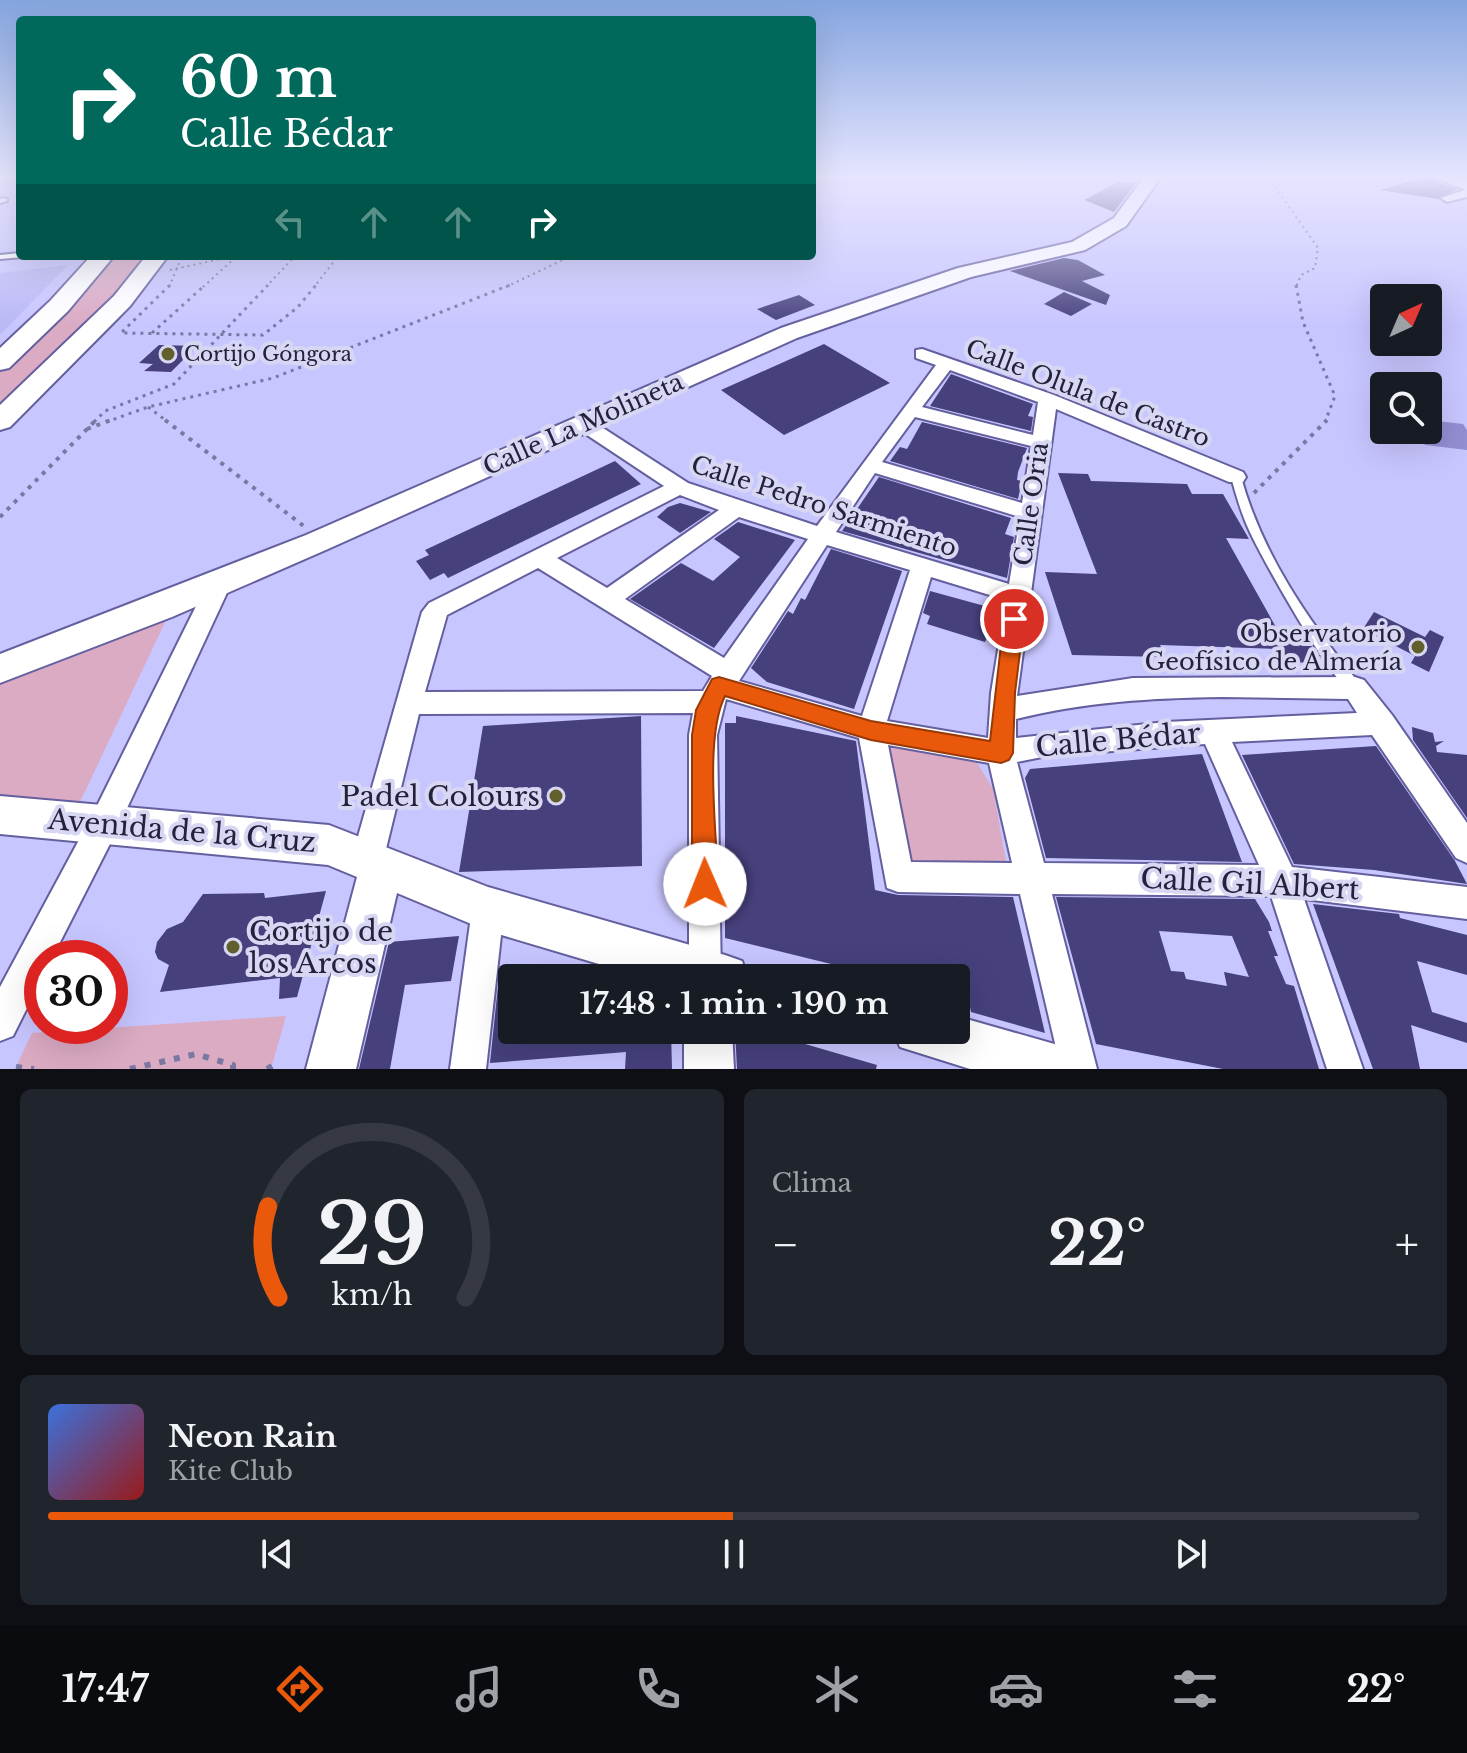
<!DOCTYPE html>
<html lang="es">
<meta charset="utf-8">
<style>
body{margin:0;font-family:"Libre Baskerville",serif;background:#20242c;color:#f1f3f6;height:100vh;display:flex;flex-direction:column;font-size:30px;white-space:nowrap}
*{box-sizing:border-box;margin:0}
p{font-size:26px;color:#9ea1a6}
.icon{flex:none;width:44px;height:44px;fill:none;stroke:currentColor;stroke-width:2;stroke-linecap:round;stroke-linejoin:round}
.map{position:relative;height:1069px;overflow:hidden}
.panel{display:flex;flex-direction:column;gap:20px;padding:20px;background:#0d0f14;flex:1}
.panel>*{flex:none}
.banner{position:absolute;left:16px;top:16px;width:800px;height:244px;border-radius:8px;box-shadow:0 8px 32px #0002;background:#00695c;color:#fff;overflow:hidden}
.needle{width:52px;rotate:44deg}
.tools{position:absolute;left:1370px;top:284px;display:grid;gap:16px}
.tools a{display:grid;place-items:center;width:72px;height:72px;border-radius:8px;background:#171b24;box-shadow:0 8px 32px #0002;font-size:40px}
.speed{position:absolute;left:24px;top:940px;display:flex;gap:16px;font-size:40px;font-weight:700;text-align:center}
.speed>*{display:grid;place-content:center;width:104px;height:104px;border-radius:50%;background:#171b24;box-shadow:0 8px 32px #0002;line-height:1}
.speed .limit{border:12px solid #d22;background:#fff;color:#111}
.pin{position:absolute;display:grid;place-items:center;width:68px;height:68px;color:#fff;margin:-34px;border:4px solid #fff;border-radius:50%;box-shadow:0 2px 8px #0007}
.me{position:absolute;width:88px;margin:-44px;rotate:359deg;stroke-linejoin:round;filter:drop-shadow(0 0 6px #0008)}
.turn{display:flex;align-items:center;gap:28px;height:168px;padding:0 32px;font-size:36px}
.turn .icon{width:104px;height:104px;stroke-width:2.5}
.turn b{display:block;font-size:56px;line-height:68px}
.lanes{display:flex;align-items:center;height:76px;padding:0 32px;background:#0003;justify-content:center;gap:40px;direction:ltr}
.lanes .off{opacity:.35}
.big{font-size:60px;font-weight:700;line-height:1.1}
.panel .card{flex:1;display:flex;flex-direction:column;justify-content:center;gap:12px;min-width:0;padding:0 28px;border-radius:12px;background:#20242c}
.panel .dial{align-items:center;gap:0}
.dial svg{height:208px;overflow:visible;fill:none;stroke:#363941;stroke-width:7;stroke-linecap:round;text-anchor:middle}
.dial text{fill:#f1f3f6;stroke:none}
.song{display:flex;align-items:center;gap:24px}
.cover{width:96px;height:96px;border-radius:12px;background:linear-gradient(135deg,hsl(220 70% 55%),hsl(0 70% 35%))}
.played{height:8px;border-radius:4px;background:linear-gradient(90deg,#ea580c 50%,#363941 50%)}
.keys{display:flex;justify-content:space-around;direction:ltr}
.heat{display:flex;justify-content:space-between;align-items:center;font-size:44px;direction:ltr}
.panel .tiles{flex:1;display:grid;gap:20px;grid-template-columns:1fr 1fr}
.card:last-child{grid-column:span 2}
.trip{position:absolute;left:498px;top:964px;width:472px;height:80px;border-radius:8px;background:#171b24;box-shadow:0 8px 32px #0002;font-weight:700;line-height:80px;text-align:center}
.tabs{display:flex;height:128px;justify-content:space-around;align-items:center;background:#090b0e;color:#9ea1a6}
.tabs .icon{width:56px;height:56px}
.tabs .active{color:#ea580c}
.tabs b{font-size:36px;color:#f1f3f6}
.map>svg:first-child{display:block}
.built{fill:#bab8f5}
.green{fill:#dbaac3}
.water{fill:#928ed1}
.building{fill:#46407c;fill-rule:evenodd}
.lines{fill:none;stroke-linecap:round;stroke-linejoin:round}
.lane-casing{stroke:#645f9e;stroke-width:4}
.street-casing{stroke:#645f9e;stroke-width:4}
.secondary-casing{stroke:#645f9e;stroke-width:4}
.primary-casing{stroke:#645f9e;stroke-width:4}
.path-far3{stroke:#7a78a2;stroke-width:2;stroke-dasharray:2 4;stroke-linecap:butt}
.path-far2{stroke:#7a78a2;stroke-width:3;stroke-dasharray:3 5;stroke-linecap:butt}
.path-far1{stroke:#7a78a2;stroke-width:4;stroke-dasharray:4 6;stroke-linecap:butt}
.path{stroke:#7a78a2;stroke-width:6;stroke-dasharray:6 9;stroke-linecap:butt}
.lane{fill:#fff;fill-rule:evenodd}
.street{fill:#fff;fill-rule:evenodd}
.secondary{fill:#fff;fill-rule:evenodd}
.primary{fill:#fff;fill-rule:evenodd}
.route{fill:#ea580c;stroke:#983908;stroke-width:2}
.poi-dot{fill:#615f2b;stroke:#d7d7f3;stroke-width:3}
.labels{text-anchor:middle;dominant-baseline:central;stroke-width:8;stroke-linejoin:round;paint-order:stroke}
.far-poi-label{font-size:20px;fill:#23213b;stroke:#d7d7f3;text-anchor:start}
.street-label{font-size:24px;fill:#23213b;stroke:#d7d7f3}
.poi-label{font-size:24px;fill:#23213b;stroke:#d7d7f3;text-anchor:end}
.near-street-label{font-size:28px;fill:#23213b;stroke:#d7d7f3}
.near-poi-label{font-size:28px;fill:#23213b;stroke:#d7d7f3;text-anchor:end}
</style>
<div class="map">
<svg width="1467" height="1069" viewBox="0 0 1467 1069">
<rect width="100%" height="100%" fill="#c8c6ff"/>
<polygon class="built" points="68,265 0,335 0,273"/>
<g class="green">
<polygon points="148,256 112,305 0,415 0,369 111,257"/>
<polygon points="167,618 71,821 0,812 0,672"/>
<polygon points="881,741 976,761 993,789 1007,867 898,877"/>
<polygon points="286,1016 271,1069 15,1069 32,1033"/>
</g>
<polygon class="water" points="1428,420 1463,424 1467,430 1467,450 1425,445 1415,430 1428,430"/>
<g class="building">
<polygon points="1425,177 1435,177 1439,183 1457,189 1438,199 1380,190"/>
<polygon points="1118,182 1136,183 1114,212 1084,200"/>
<polygon points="1064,258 1078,260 1105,275 1082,281 1110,295 1106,305 1010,271"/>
<polygon points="1064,292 1092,304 1071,316 1044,304"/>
<polygon points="799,295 815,305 776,320 757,309"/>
<polygon points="824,344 890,383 784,435 721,390"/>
<polygon points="159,345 197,346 171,372 144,371 153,364 139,363"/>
<polygon points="951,374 1033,404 1028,416 1033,417 1031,431 930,406"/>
<polygon points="922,422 1027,448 1018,472 1017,480 1022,481 1018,499 890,461 900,447 907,449"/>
<polygon points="615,461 641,484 448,578 444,573 430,580 416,561 429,555 425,550"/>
<polygon points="1058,473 1088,474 1091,481 1187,484 1192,494 1223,494 1249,539 1226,538 1277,629 1301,629 1322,663 1285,662 1278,649 1160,645 1166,657 1072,655 1045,572 1097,574"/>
<polygon points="879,477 1011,518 1005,534 1014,537 1007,578 842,531"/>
<polygon points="680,503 687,505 711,512 680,533 657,517 668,507"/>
<polygon points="738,522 795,540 714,648 630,599 681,563 713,581 740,557 714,539"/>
<polygon points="831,549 902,571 854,709 767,682 751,668 788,611 793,614 801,598 805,600"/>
<polygon points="930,591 992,608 990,613 1000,616 997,637 988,634 985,642 927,624 930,616 923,613"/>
<polygon points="1374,612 1425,637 1430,630 1444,637 1429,672 1411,663 1415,656 1363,629"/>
<polygon points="641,716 642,866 459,872 483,726"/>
<polygon points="736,716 856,741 875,890 898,895 1013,897 1045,1033 971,1012 970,1007 956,1007 956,978 888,978 725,938 725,723 736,723"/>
<polygon points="1412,727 1433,733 1435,742 1444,741 1436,746 1437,752 1467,755 1467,818 1413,740"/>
<polygon points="1376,746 1455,861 1467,884 1374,870 1294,864 1242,755"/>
<polygon points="1202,754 1242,862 1046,858 1025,778 1030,769"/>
<polygon points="326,891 297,997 279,999 280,978 160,992 169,965 158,959 155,952 157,942 167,929 183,922 203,894 264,893 265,898"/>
<path d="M 1056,897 L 1255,899 L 1269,922 L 1272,931 L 1268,931 L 1278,956 L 1274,956 L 1286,984 L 1294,986 L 1319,1069 L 1223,1069 L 1096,1044 ZM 1159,931 L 1232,936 L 1249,977 L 1224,972 L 1227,986 L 1186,979 L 1184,972 L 1171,971 Z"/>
<polygon points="1313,904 1399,914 1400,918 1467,935 1467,975 1417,961 1432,1012 1467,1023 1467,1043 1411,1025 1420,1069 1373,1069"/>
<polygon points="459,936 451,981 405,985 390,1069 359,1069 389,942"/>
<polygon points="512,966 512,1030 671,1030 672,1069 625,1069 626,1052 490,1063 500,967"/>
<polygon points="735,1030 788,1039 877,1065 876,1069 737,1069"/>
</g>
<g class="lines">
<defs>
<g id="lane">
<polygon points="5,198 7,199 7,201 0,203 0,199"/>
<polygon points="20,253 20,256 23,257 0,259 0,255"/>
<path d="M 1236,474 L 1241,477 C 1262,554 1309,622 1359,683 L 1361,687 L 1359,691 C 1357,691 1355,692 1353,692 C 1334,688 1259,553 1249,530 C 1241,513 1236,495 1231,477 Z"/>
</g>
<g id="street">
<polygon points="1467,189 1467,197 1447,202 1441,198"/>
<path d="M 922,349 L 1054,395 L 1243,472 L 1246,477 L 1243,482 L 1229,482 L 1056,409 L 1017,696 L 1133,678 L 1355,677 L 1364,680 L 1392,715 L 1467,823 L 1467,863 L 1456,858 L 1372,735 L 1232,742 L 1292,867 L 1467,887 L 1467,919 L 1304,899 L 1363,1069 L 1327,1069 L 1271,896 L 1052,894 L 1097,1069 L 1061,1069 L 1020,894 L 898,892 L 887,888 L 859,738 L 726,699 L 717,735 L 721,978 L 691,978 L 689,973 L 689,735 L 693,713 L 419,714 L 383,861 L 378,872 L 367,876 L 356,872 L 351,861 L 422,612 L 429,603 L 664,486 L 575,427 L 573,423 L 575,419 L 589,419 L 688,483 L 817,526 L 936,365 L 916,358 L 916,350 ZM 950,370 L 1038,402 L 1033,435 L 922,407 ZM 915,417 L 1031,446 L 1022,503 L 882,462 ZM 875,473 L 1020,517 L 1009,584 L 836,532 ZM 680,495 L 719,510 L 607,588 L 557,558 ZM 739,517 L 808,539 L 724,658 L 625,599 ZM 827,545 L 910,570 L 862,716 L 739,681 ZM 538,568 L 712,676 L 703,691 L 425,692 L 447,615 ZM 931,577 L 1006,600 L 991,693 L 988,738 L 887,721 ZM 1222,697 L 1348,699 L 1357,713 L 1166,722 L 1016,738 L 1016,719 C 1084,702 1152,698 1222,697 ZM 1205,744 L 1259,865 L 1044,863 L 1017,762 L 1047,756 ZM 888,745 L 989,763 L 1012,863 L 911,862 Z"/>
<polygon points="220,574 228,576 232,582 115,834 52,958 42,958 42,978 13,1036 0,1041 0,987 93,814 208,582 212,576"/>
<polygon points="488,893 499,898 504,909 486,1069 450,1069 472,909 477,898"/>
</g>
<g id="secondary">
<polygon points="1144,177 1161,177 1126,226 1085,250 971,277 797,338 328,549 172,617 0,683 0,654 306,535 781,328 958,268 1072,242 1114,218"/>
<polygon points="1438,177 1467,179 1467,190 1440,180"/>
<polygon points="0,796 329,825 488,887 725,955 742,961 748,978 646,978 488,931 397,893 356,1069 306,1069 357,877 328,865 0,834"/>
<polygon points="956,1016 1079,1051 1086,1069 970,1069 900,1047 893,1030 956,1030"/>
<polygon points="684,1030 732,1030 734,1069 684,1069"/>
</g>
<g id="primary">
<polygon points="91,256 114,256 68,311 9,368 0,370 0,348 50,301"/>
<polygon points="146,256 168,256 130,306 10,427 0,430 0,405 114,296"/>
</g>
</defs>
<use href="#lane" class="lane-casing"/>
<use href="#street" class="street-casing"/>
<use href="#secondary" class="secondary-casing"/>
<use href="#primary" class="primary-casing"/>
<g class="path-far3">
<polyline points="1268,177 1318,248 1315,268 1301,275 1296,287"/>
<polyline points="251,256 336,259 314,287"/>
<polyline points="170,270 234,256"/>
<polyline points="169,287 182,256"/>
<polyline points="203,287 237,256"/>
<polyline points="266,287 294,257"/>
<polyline points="506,287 571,256"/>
</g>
<g class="path-far2">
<polyline points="170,285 121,333 263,335 298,307 316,285"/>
<polyline points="1296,285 1303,322 1335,396 1325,422"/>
<polyline points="152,333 205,285"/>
<polyline points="148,407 168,422"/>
<polyline points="94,422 105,411 174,384 268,285"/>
<polyline points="106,422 148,407 273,378 510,285"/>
</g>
<g class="path-far1">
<polyline points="165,420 305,527"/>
<polyline points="87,429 111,420"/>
<polyline points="1254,493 1327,420"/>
<polyline points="0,517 96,420"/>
</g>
<g class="path">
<polyline points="16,1067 34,1069"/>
<polyline points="130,1069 196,1054 233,1065 233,1069"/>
<polyline points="267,1069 272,1066"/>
</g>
<use href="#lane" class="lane"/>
<use href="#street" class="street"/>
<use href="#secondary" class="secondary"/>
<use href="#primary" class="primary"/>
</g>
<linearGradient id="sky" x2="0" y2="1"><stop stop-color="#85a5df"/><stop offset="0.54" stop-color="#e6e5ff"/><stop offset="1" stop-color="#e6e5ff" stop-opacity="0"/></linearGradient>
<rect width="1467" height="327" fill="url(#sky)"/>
<path class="route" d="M 1014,612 L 1024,619 L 1015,693 L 1013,753 L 1009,760 L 1001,763 L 871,740 L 725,696 C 704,738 717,834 718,884 L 714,893 L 705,897 L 696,893 L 692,884 L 692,735 L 696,710 L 712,679 L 719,677 L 871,721 L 990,741 L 1004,619 Z"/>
<g class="poi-dot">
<circle cx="168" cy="354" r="8"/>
<circle cx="1418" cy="647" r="8"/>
<circle cx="556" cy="796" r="8"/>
<circle cx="233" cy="947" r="8"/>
</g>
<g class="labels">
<g class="far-poi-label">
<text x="184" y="354">Cortijo Góngora</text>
</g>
<g class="street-label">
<text transform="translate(1088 393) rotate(21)">Calle Olula de Castro</text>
<text transform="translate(583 424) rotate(-24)">Calle La Molineta</text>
<text transform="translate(1031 504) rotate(-82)">Calle Oria</text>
<text transform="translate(824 506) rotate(18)">Calle Pedro Sarmiento</text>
</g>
<g class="poi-label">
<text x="1402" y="633">Observatorio<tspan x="1402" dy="28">Geofísico de Almería</tspan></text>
</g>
<g class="near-street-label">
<text transform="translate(1118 740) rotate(-5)">Calle Bédar</text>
<text transform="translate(182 831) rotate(5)">Avenida de la Cruz</text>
<text transform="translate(1250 884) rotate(3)">Calle Gil Albert</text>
</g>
<g class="near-poi-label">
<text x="540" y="796">Padel Colours</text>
<text x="249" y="931" text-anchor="start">Cortijo de<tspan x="249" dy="32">los Arcos</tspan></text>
</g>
</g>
</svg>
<div class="tools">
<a><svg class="needle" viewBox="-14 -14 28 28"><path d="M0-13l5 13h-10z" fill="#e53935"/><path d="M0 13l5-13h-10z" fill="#9ea1a6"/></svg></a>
<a><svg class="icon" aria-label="search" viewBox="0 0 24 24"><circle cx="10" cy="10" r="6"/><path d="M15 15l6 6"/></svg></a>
</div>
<div class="speed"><div class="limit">30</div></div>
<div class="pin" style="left:1014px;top:619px;background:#d93025"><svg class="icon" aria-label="arrive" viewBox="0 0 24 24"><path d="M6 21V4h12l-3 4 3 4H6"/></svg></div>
<svg class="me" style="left:705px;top:884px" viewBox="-20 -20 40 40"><circle r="19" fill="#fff"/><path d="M0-13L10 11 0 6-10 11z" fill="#ea580c"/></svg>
<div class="trip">17:48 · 1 min · 190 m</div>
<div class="banner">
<div class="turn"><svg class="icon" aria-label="right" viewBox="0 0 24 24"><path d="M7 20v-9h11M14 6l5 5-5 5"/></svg><div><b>60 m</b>Calle Bédar</div></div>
<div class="lanes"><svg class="icon off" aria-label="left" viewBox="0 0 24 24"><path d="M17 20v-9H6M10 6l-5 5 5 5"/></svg><svg class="icon off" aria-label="ahead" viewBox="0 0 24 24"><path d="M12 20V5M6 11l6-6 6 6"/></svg><svg class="icon off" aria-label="ahead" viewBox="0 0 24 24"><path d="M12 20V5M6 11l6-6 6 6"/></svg><svg class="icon" aria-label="right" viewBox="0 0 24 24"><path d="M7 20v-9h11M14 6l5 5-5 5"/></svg></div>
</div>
</div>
<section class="panel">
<div class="tiles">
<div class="card dial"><svg viewBox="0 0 100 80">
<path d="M14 69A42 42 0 1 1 86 69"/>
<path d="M14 69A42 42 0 0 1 10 34" stroke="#ea580c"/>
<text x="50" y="56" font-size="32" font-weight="700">29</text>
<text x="50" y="72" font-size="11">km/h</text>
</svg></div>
<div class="card"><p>Clima</p>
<div class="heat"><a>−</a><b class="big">22°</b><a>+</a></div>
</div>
<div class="card">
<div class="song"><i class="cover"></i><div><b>Neon Rain</b><p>Kite Club</p></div></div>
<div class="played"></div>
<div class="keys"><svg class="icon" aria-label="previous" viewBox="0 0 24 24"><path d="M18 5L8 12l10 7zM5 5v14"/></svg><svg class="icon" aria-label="pause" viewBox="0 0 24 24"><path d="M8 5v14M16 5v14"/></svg><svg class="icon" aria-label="next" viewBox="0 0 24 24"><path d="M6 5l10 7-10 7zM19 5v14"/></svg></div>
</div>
</div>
</section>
<nav class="tabs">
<b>17:47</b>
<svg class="icon active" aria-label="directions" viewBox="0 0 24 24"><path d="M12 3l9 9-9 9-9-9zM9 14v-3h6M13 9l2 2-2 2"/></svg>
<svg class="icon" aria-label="music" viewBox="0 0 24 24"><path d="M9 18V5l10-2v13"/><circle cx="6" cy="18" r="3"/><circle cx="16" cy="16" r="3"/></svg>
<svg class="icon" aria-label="phone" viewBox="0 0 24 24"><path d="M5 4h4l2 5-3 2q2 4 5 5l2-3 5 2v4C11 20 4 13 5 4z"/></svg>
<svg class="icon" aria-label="climate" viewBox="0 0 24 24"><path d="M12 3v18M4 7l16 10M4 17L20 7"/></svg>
<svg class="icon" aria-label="car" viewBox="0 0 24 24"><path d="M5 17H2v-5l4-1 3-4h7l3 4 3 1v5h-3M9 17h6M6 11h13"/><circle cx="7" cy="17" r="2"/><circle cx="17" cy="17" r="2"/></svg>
<svg class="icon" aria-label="filters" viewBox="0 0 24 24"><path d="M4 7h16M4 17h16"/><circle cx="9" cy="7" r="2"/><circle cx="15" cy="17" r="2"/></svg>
<b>22°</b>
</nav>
